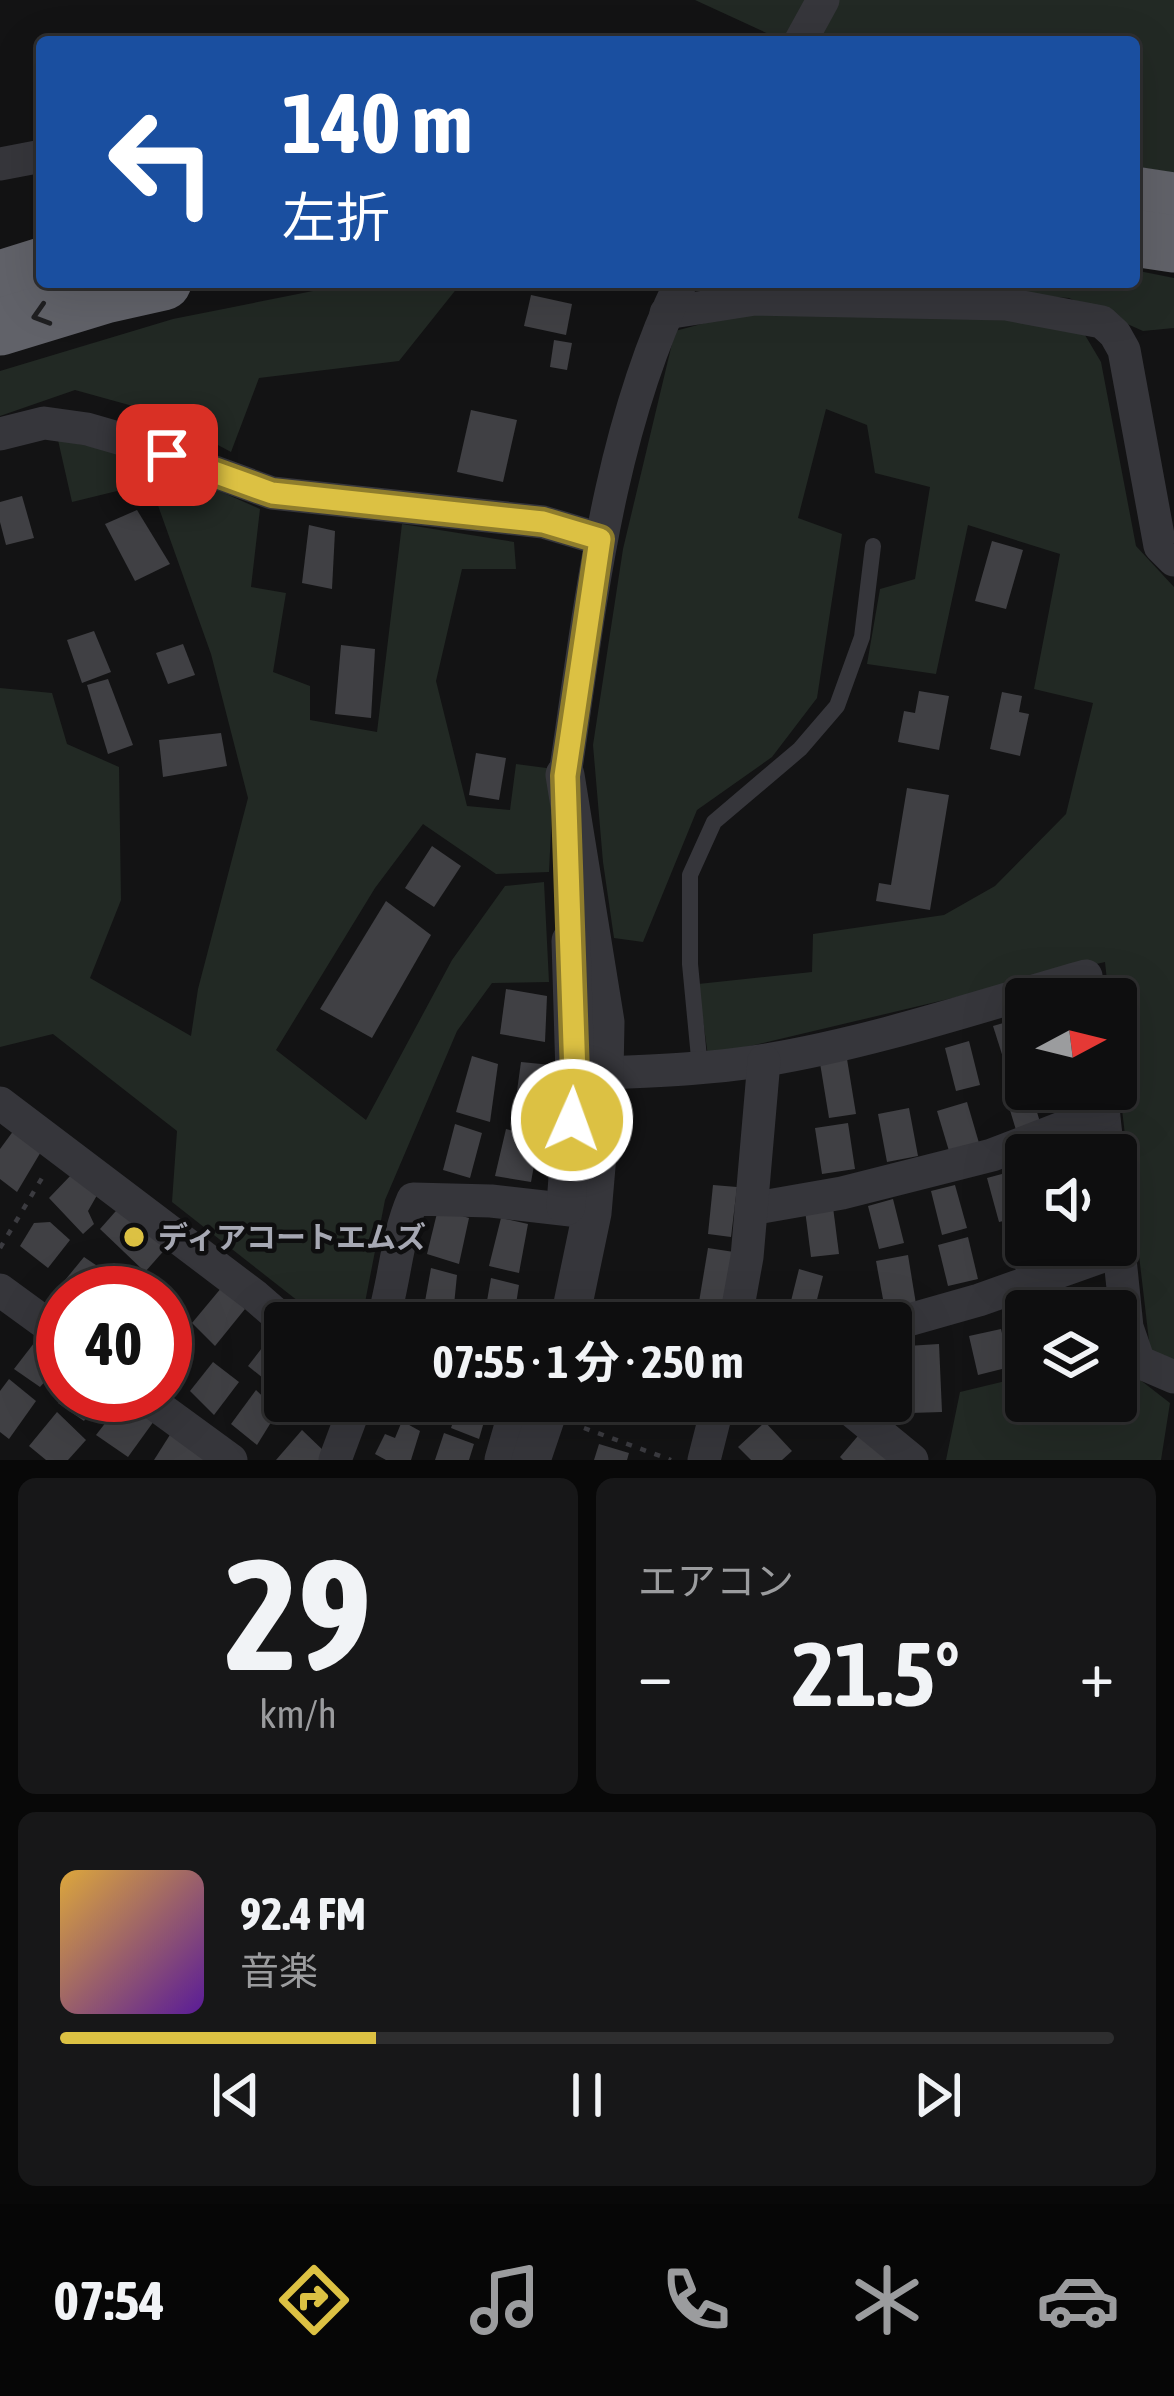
<!DOCTYPE html>
<html lang="ja">
<meta charset="utf-8">
<style>
body{margin:0;font-family:"Asap Condensed","Noto Sans JP",sans-serif;background:#171718;color:#f1f3f6;height:100vh;display:flex;flex-direction:column;font-size:45px;white-space:nowrap}
*{box-sizing:border-box;margin:0}
p{font-size:39px;color:#9b9c9e}
.icon{flex:none;width:66px;height:66px;fill:none;stroke:currentColor;stroke-width:2;stroke-linecap:round;stroke-linejoin:round}
.map{position:relative;height:1460px;overflow:hidden}
.panel{display:flex;flex-direction:column;gap:18px;padding:18px;background:#080808;flex:1}
.panel>*{flex:none}
.hud{position:absolute;left:36px;top:36px;width:1104px;height:252px;border-radius:12px;box-shadow:0 12px 48px #0002,0 0 0 3px #2e2e2f;background:#1a4fa0;color:#fff;overflow:hidden}
.needle{width:78px;rotate:83deg}
.controls{position:absolute;left:1005px;top:978px;display:grid;gap:24px}
.controls a{display:grid;place-items:center;width:132px;height:132px;border-radius:12px;background:#0e0e0f;box-shadow:0 12px 48px #0002,0 0 0 3px #2e2e2f;font-size:60px}
.speed{position:absolute;left:36px;top:1266px;display:flex;gap:24px;font-size:60px;font-weight:700;text-align:center}
.speed>*{display:grid;place-content:center;width:156px;height:156px;border-radius:50%;background:#0e0e0f;box-shadow:0 12px 48px #0002,0 0 0 3px #2e2e2f;line-height:1}
.speed .limit{border:18px solid #d22;background:#fff;color:#111}
.pin{position:absolute;display:grid;place-items:center;width:102px;height:102px;color:#fff;margin:-51px;border-radius:24px;box-shadow:0 6px 18px #0006}
.me{position:absolute;width:132px;margin:-66px;rotate:2deg;stroke-linejoin:round;filter:drop-shadow(0 0 9px #0008)}
.turn{display:flex;align-items:center;gap:42px;height:252px;padding:0 48px;font-size:54px}
.turn .icon{width:156px;height:156px;stroke-width:2.5}
.turn b{display:block;font-size:84px;line-height:102px}
.big{font-size:90px;font-weight:700;line-height:1.1}
.panel .tile{flex:1;display:flex;flex-direction:column;justify-content:center;gap:18px;min-width:0;padding:0 42px;border-radius:18px;background:#171718}
.panel .dial{align-items:center;gap:0}
.dial b{font-size:156px;line-height:1}
.song{display:flex;align-items:center;gap:36px}
.cover{width:144px;height:144px;border-radius:18px;background:linear-gradient(135deg,hsl(40 70% 55%),hsl(270 70% 35%))}
.played{height:12px;border-radius:6px;background:linear-gradient(90deg,#dcc143 30%,#2e2e2f 30%)}
.keys{display:flex;justify-content:space-around;direction:ltr}
.heat{display:flex;justify-content:space-between;align-items:center;font-size:66px;direction:ltr}
.panel .tiles{flex:1;display:grid;gap:18px;grid-template-columns:1fr 1fr}
.tile:last-child{grid-column:span 2}
.trip{position:absolute;left:264px;top:1302px;width:648px;height:120px;border-radius:12px;background:#0e0e0f;box-shadow:0 12px 48px #0002,0 0 0 3px #2e2e2f;font-weight:700;line-height:120px;text-align:center}
.tabs{display:flex;height:192px;justify-content:space-around;align-items:center;background:#060606;color:#9b9c9e}
.tabs .icon{width:84px;height:84px}
.tabs .selected{color:#dcc143}
.tabs b{font-size:54px;color:#f1f3f6}
.map>svg:first-child{display:block}
.green{fill:#222924}
.building{fill:#404044}
.lines{fill:none;stroke-linecap:round;stroke-linejoin:round}
.path{stroke:#3b3b40;stroke-width:4.5;stroke-dasharray:6 9;stroke-linecap:butt}
.service{stroke:#36363b;stroke-width:16}
.minor{stroke:#36363b;stroke-width:33}
.tertiary{stroke:#36363b;stroke-width:39}
.motorway{stroke:#616269;stroke-width:57}
.oneway{stroke:#1f1f21}
.route-casing{stroke:#8f7d2c;stroke-width:30}
.route{stroke:#dcc143;stroke-width:21}
.poi-dot{fill:#dcc143;stroke:#0e0e0f;stroke-width:4.5}
.labels{text-anchor:middle;dominant-baseline:central;stroke-width:9;stroke-linejoin:round;paint-order:stroke}
.poi-label{font-size:30px;font-weight:bold;fill:#a6a8b3;stroke:#0e0e0f;text-anchor:start}
</style>
<div class="map">
<svg width="1174" height="1460" viewBox="0 0 1174 1460">
<rect width="100%" height="100%" fill="#131314"/>
<g class="green">
<polygon points="695,0 1174,0 1174,173 1134,166 1134,42 786,42"/>
<polygon points="1134,270 1174,278 1174,328 1143,331 1069,298 1014,294 712,294 716,282 1134,282"/>
<polygon points="358,282 462,282 399,361 259,378 231,452 158,413 75,390 0,416 0,371 173,319"/>
<polygon points="754,310 1018,320 1085,335 1101,362 1136,546 1174,587 1174,1360 1151,1358 1116,1058 1116,999 1109,999 1105,962 708,1056 698,984 812,972 813,934 944,915 995,886 1066,814 1093,703 1034,689 1060,554 968,525 936,674 867,664 880,589 915,579 930,487 875,473 867,425 826,409 798,518 842,534 817,698 772,757 697,810 643,942 614,938 603,862 593,745 623,549 675,331"/>
<polygon points="58,440 141,456 260,509 251,587 286,593 273,672 310,686 310,720 377,732 402,524 514,542 516,569 462,569 436,681 467,806 510,810 516,764 554,769 549,872 496,874 423,824 375,888 276,1050 366,1120 452,960 505,886 544,882 549,982 492,983 457,1031 385,1200 361,1323 326,1323 172,1202 177,1131 53,1034 0,1047 0,688 52,693 67,744 119,767 121,900 90,978 191,1036 198,989 248,798 211,654 150,483 72,502"/>
<polygon points="1124,1352 1139,1379 1170,1403 1161,1460 946,1460 960,1392 1026,1376 1026,1401 1116,1401 1116,1354"/>
</g>
<g class="building">
<polygon points="531,295 572,304 566,335 524,326"/>
<polygon points="554,340 572,343 567,370 550,367"/>
<polygon points="471,410 517,420 503,482 457,472"/>
<polygon points="22,496 34,538 6,545 0,522 0,502"/>
<polygon points="137,510 170,564 135,581 105,524"/>
<polygon points="309,525 335,531 332,589 302,583"/>
<polygon points="992,541 1023,550 1006,609 975,601"/>
<polygon points="94,631 111,672 82,683 67,640"/>
<polygon points="183,644 195,675 168,684 156,653"/>
<polygon points="341,645 375,649 371,718 335,714"/>
<polygon points="108,679 133,745 108,754 87,685"/>
<polygon points="919,691 949,696 939,750 898,742 904,711 915,713"/>
<polygon points="1002,692 1022,696 1019,712 1029,714 1020,756 990,749"/>
<polygon points="221,733 227,766 163,777 159,740"/>
<polygon points="476,753 506,758 499,800 469,795"/>
<polygon points="907,788 949,795 930,910 876,901 879,883 891,885"/>
<polygon points="432,846 461,866 434,907 405,888"/>
<polygon points="386,901 431,935 372,1038 320,1009"/>
<polygon points="506,989 547,996 545,1042 500,1034"/>
<polygon points="1017,1019 1026,1045 1026,1064 1007,1070 993,1026"/>
<polygon points="969,1041 980,1085 956,1091 945,1048"/>
<polygon points="472,1056 498,1064 490,1122 456,1112"/>
<polygon points="847,1059 856,1114 829,1118 820,1063"/>
<polygon points="521,1062 551,1065 544,1118 514,1113"/>
<polygon points="1026,1076 1026,1089 1030,1089 1040,1122 1016,1130 1002,1084"/>
<polygon points="967,1102 979,1143 949,1151 937,1111"/>
<polygon points="909,1108 918,1156 887,1162 878,1114"/>
<polygon points="848,1123 855,1169 822,1174 815,1128"/>
<polygon points="455,1124 482,1133 470,1178 443,1170"/>
<polygon points="506,1129 539,1138 531,1182 495,1176"/>
<polygon points="14,1130 42,1150 17,1192 0,1179 0,1149"/>
<polygon points="1013,1171 1025,1216 999,1222 987,1178"/>
<polygon points="73,1173 100,1190 88,1211 94,1224 83,1234 49,1198"/>
<polygon points="713,1185 737,1187 731,1237 708,1234"/>
<polygon points="955,1185 967,1228 942,1235 931,1191"/>
<polygon points="893,1199 904,1243 879,1249 868,1206"/>
<polygon points="123,1203 168,1246 145,1272 100,1229"/>
<polygon points="833,1207 839,1254 811,1257 805,1210"/>
<polygon points="438,1209 469,1218 459,1264 427,1254"/>
<polygon points="501,1218 528,1224 519,1273 489,1266"/>
<polygon points="50,1222 70,1240 48,1268 20,1246 34,1223"/>
<polygon points="1026,1223 1026,1245 1037,1245 1043,1264 1017,1273 1002,1231"/>
<polygon points="968,1237 978,1279 948,1286 938,1245"/>
<polygon points="708,1248 734,1252 725,1306 699,1302"/>
<polygon points="908,1255 916,1304 885,1310 876,1261"/>
<polygon points="84,1257 112,1276 99,1293 70,1293 61,1285"/>
<polygon points="431,1268 457,1275 453,1315 424,1307"/>
<polygon points="799,1269 823,1276 811,1323 787,1317"/>
<polygon points="491,1278 519,1285 513,1323 484,1318"/>
<polygon points="222,1287 245,1309 215,1346 192,1323"/>
<polygon points="843,1303 871,1309 868,1323 839,1323"/>
<polygon points="169,1326 191,1343 165,1379 165,1332"/>
<polygon points="1001,1329 1010,1367 978,1375 969,1336"/>
<polygon points="41,1334 63,1349 63,1361 40,1387 14,1369"/>
<polygon points="272,1335 285,1344 285,1372 274,1387 248,1366"/>
<polygon points="939,1344 942,1412 910,1413 907,1346"/>
<polygon points="213,1362 239,1382 214,1415 190,1391"/>
<polygon points="9,1379 36,1401 9,1439 0,1432 0,1391"/>
<polygon points="256,1390 278,1411 257,1445 231,1424"/>
<polygon points="63,1395 101,1395 84,1421 58,1403"/>
<polygon points="124,1399 154,1421 128,1457 96,1435"/>
<polygon points="295,1401 341,1401 320,1425"/>
<polygon points="398,1401 429,1401 425,1420 396,1409"/>
<polygon points="460,1401 490,1401 479,1439 451,1428"/>
<polygon points="762,1401 802,1401 785,1425 758,1405"/>
<polygon points="57,1412 86,1440 68,1460 46,1460 29,1446"/>
<polygon points="402,1421 420,1431 411,1460 386,1460 375,1454 385,1434 395,1438"/>
<polygon points="765,1422 792,1451 782,1460 751,1460 738,1447"/>
<polygon points="173,1430 205,1460 154,1460"/>
<polygon points="302,1430 326,1453 320,1460 276,1460"/>
<polygon points="863,1430 896,1460 843,1460 840,1457"/>
<polygon points="444,1433 474,1444 469,1460 435,1460"/>
<polygon points="599,1444 629,1453 627,1460 594,1460"/>
</g>
<g class="lines">
<g class="path">
<polyline points="0,1248 45,1173"/>
<polyline points="584,1428 671,1460"/>
</g>
<polyline class="service" points="700,1068 690,964 690,875 714,822 800,749 837,706 862,637 873,546"/>
<g class="minor">
<polyline points="800,42 823,0"/>
<polyline points="0,164 42,156"/>
<polyline points="666,313 755,299 1006,304 1102,322 1115,334 1124,350 1160,546 1174,560"/>
<polyline points="0,434 44,423 87,429 132,442 272,493 543,522 600,539"/>
<path d="M 565,775 C 590,609 607,435 681,282"/>
<path d="M 583,1074 C 644,1071 705,1070 766,1060 C 874,1042 980,1006 1086,976 L 1090,999"/>
<polyline points="1101,1089 1108,1155"/>
<polyline points="0,1103 255,1296 286,1323"/>
<polyline points="751,1209 842,1193 992,1155 1103,1112"/>
<polyline points="1116,1220 1127,1327 1139,1362 1174,1377"/>
<polyline points="0,1290 63,1336"/>
<path d="M 382,1323 C 395,1282 396,1238 413,1199 L 491,1201 L 588,1212"/>
<polyline points="735,1323 747,1257 764,1061"/>
<polyline points="891,1325 979,1300 1120,1250"/>
<polyline points="142,1395 231,1460"/>
<polyline points="840,1401 912,1460"/>
<polyline points="335,1460 357,1401"/>
<polyline points="704,1460 719,1401"/>
</g>
<g class="tertiary">
<polyline points="565,775 605,1022 604,1073 592,1213 569,1323"/>
<polyline points="566,1206 575,1075 571,941"/>
<polyline points="504,1460 521,1401"/>
<polyline points="531,1460 551,1401"/>
</g>
<g class="motorway">
<polyline points="1134,195 1174,201"/>
<polyline points="1134,238 1174,244"/>
<polyline points="0,279 42,266"/>
<polyline points="0,327 105,295 163,282"/>
</g>
</g>
<defs><path id="oneway-chevron" d="M-2-3.5L2.5 0L-2 3.5" fill="none" stroke-width="1.6" stroke-linecap="round" stroke-linejoin="round" transform="scale(3)"/></defs>
<use class="oneway" href="#oneway-chevron" transform="translate(41 315) rotate(163)"/>
<g class="lines">
<defs>
<polyline id="route" points="167,455 272,493 543,522 600,539 565,776 575,1075 572,1120"/>
</defs>
<use href="#route" class="route-casing"/>
<use href="#route" class="route"/>
</g>
<circle class="poi-dot" cx="134" cy="1237" r="12"/>
<g class="labels">
<g class="poi-label">
<text x="158" y="1237">ディアコートエムズ</text>
</g>
</g>
</svg>
<div class="controls">
<a><svg class="needle" viewBox="-14 -14 28 28"><path d="M0-13l5 13h-10z" fill="#e53935"/><path d="M0 13l5-13h-10z" fill="#9b9c9e"/></svg></a>
<a><svg class="icon" aria-label="sound" viewBox="0 0 24 24"><path d="M4 9h4l5-4v14l-5-4H4zM17 9q2 3 0 6"/></svg></a>
<a><svg class="icon" aria-label="layers" viewBox="0 0 24 24"><path d="M12 4l9 5-9 5-9-5zM3 14l9 5 9-5"/></svg></a>
</div>
<div class="speed"><div class="limit">40</div></div>
<div class="pin" style="left:167px;top:455px;background:#d93025"><svg class="icon" aria-label="arrive" viewBox="0 0 24 24"><path d="M6 21V4h12l-3 4 3 4H6"/></svg></div>
<svg class="me" style="left:572px;top:1120px" viewBox="-20 -20 40 40"><circle r="17" fill="#dcc143" stroke="#fff" stroke-width="3"/><path d="M0-11L8 9 0 5-8 9z" fill="#fff"/></svg>
<div class="trip">07:55 · 1 分 · 250 m</div>
<div class="hud">
<div class="turn"><svg class="icon" aria-label="left" viewBox="0 0 24 24"><path d="M17 20v-9H6M10 6l-5 5 5 5"/></svg><div><b>140 m</b>左折</div></div>
</div>
</div>
<section class="panel">
<div class="tiles">
<div class="tile dial"><b>29</b><p>km/h</p></div>
<div class="tile"><p>エアコン</p>
<div class="heat"><a>−</a><b class="big">21.5°</b><a>+</a></div>
</div>
<div class="tile">
<div class="song"><i class="cover"></i><div><b>92.4 FM</b><p>音楽</p></div></div>
<div class="played"></div>
<div class="keys"><svg class="icon" aria-label="previous" viewBox="0 0 24 24"><path d="M18 5L8 12l10 7zM5 5v14"/></svg><svg class="icon" aria-label="pause" viewBox="0 0 24 24"><path d="M8 5v14M16 5v14"/></svg><svg class="icon" aria-label="next" viewBox="0 0 24 24"><path d="M6 5l10 7-10 7zM19 5v14"/></svg></div>
</div>
</div>
</section>
<nav class="tabs">
<b>07:54</b>
<svg class="icon selected" aria-label="directions" viewBox="0 0 24 24"><path d="M12 3l9 9-9 9-9-9zM9 14v-3h6M13 9l2 2-2 2"/></svg>
<svg class="icon" aria-label="music" viewBox="0 0 24 24"><path d="M9 18V5l10-2v13"/><circle cx="6" cy="18" r="3"/><circle cx="16" cy="16" r="3"/></svg>
<svg class="icon" aria-label="phone" viewBox="0 0 24 24"><path d="M5 4h4l2 5-3 2q2 4 5 5l2-3 5 2v4C11 20 4 13 5 4z"/></svg>
<svg class="icon" aria-label="climate" viewBox="0 0 24 24"><path d="M12 3v18M4 7l16 10M4 17L20 7"/></svg>
<svg class="icon" aria-label="car" viewBox="0 0 24 24"><path d="M5 17H2v-5l4-1 3-4h7l3 4 3 1v5h-3M9 17h6M6 11h13"/><circle cx="7" cy="17" r="2"/><circle cx="17" cy="17" r="2"/></svg>
</nav>
